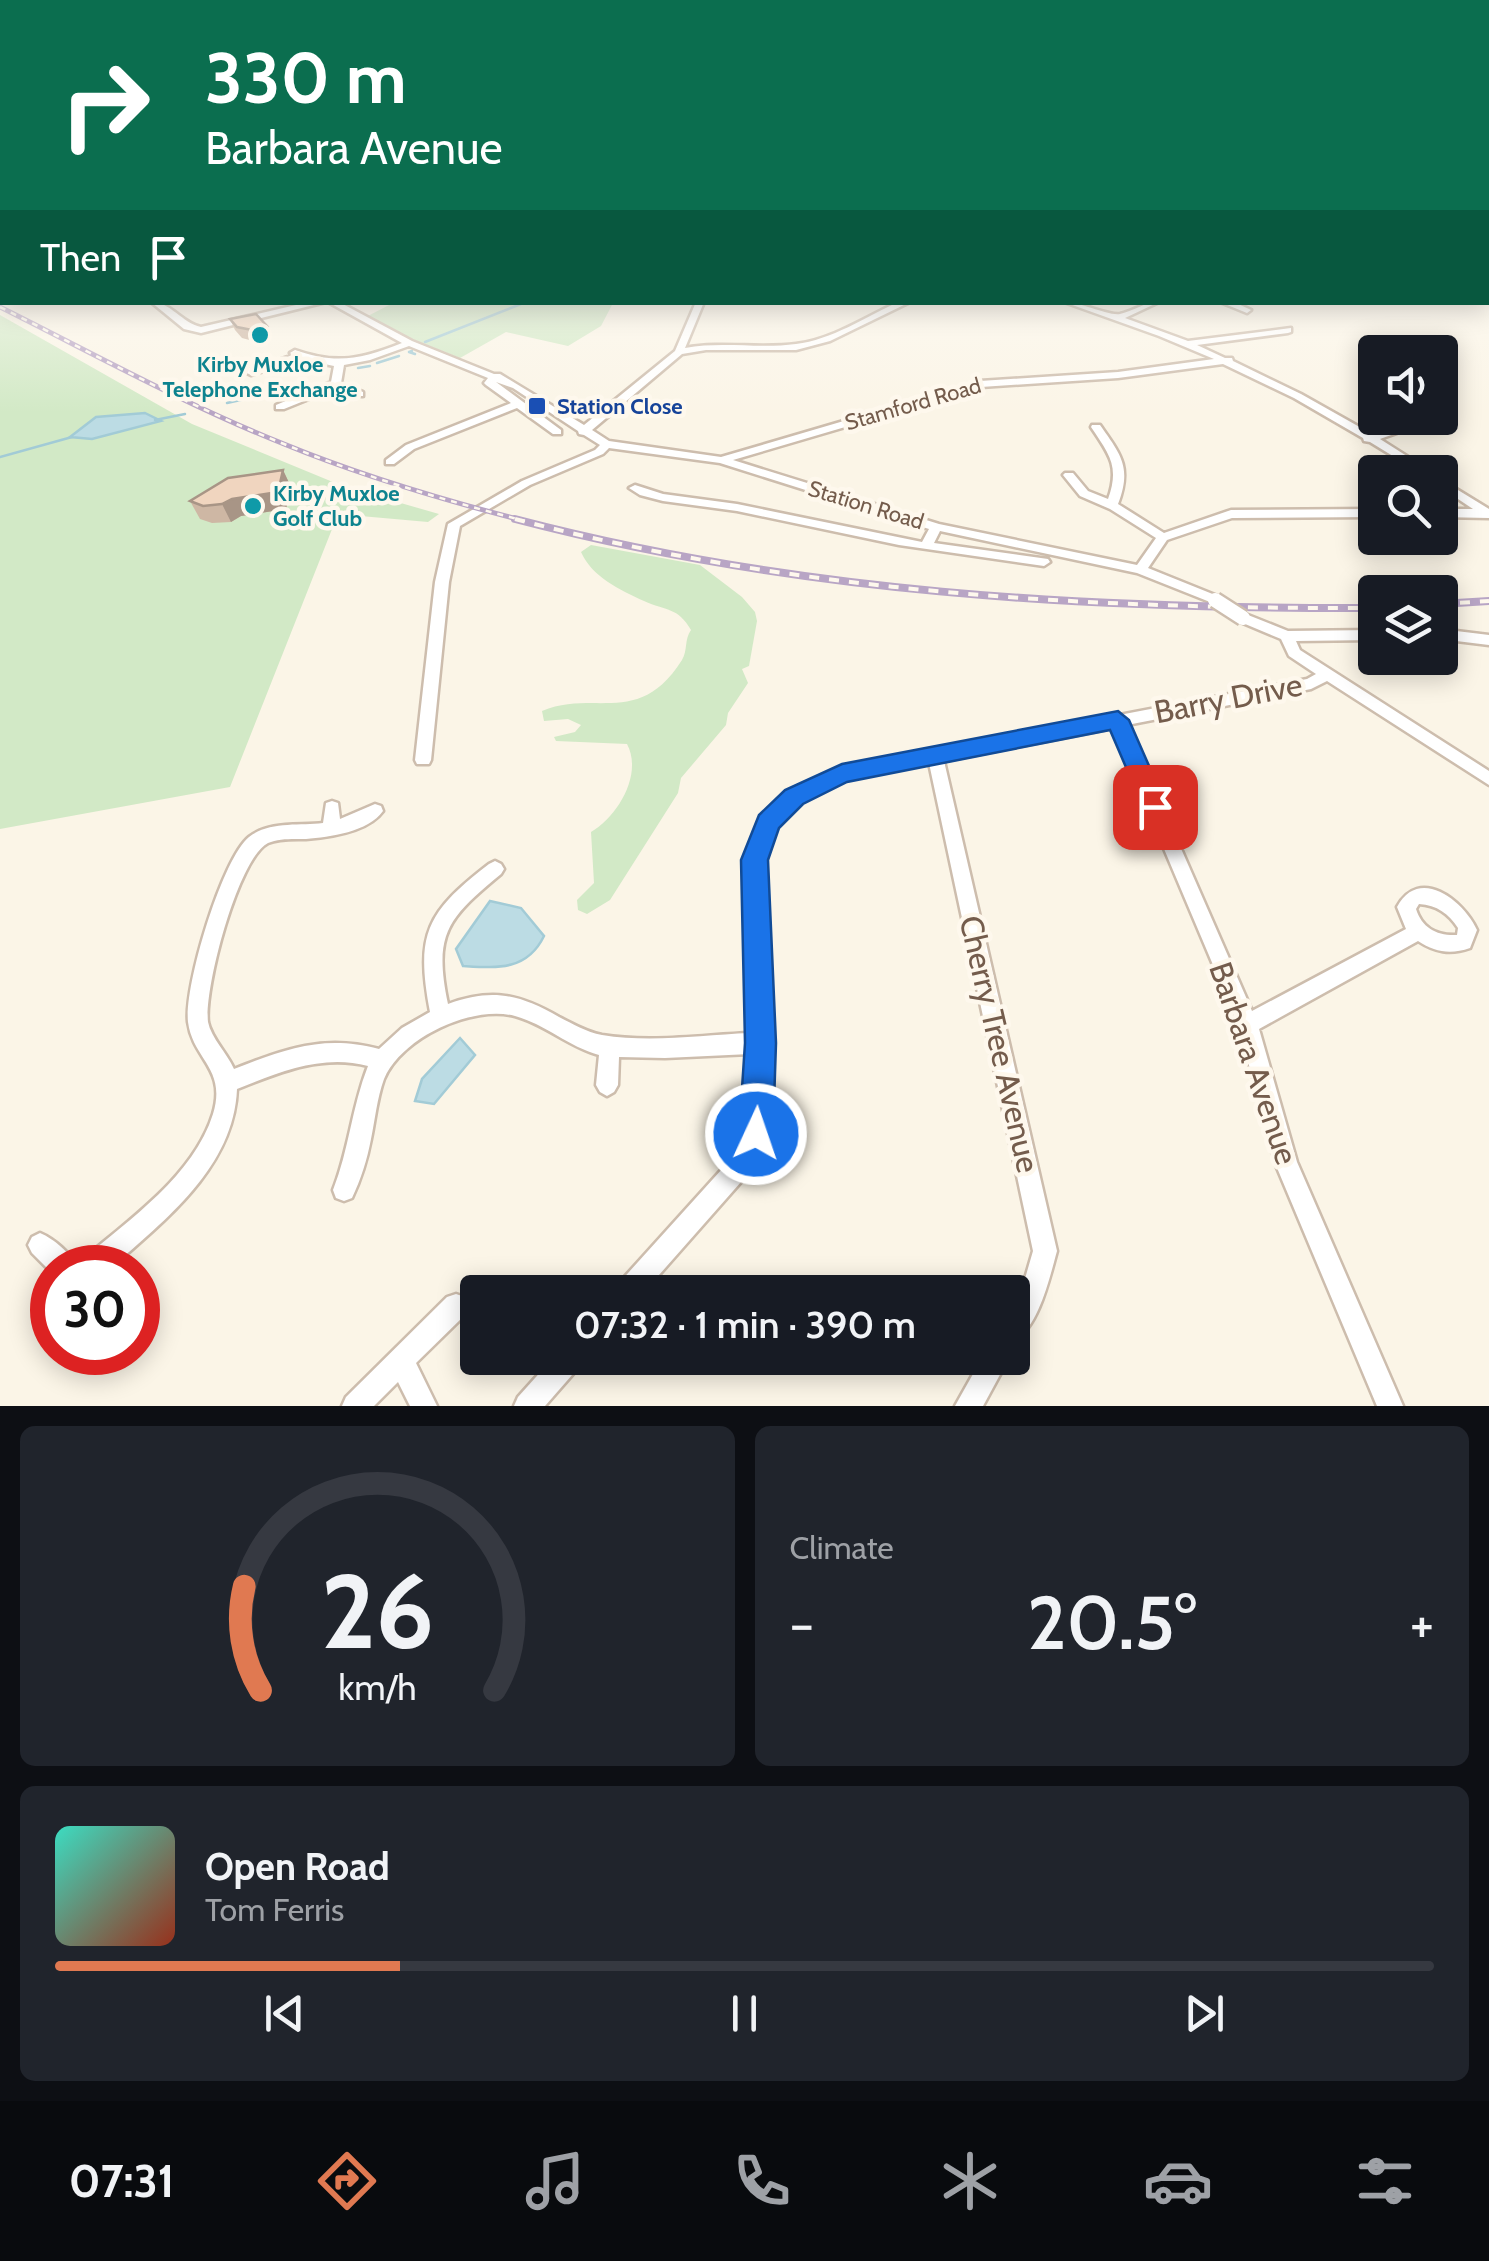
<!DOCTYPE html>
<meta charset="utf-8">
<style>
body{margin:0;font-family:Cabin,sans-serif;background:#20242c;color:#f1f3f6;height:100vh;display:flex;flex-direction:column;font-size:38px;white-space:nowrap}
*{box-sizing:border-box;margin:0}
p{font-size:32px;color:#9ea1a6}
.icon{flex:none;width:55px;height:55px;fill:none;stroke:currentColor;stroke-width:2;stroke-linecap:round;stroke-linejoin:round}
.map{position:relative;height:1406px;overflow:hidden}
.drawer{display:flex;flex-direction:column;gap:20px;padding:20px;background:#0d0f14;flex:1}
.drawer>*{flex:none}
.guide{position:absolute;left:0px;top:0px;width:1490px;height:305px;box-shadow:0 5px 25px #0003;background:#0b6e4f;color:#fff;overflow:hidden}
.tools{position:absolute;left:1358px;top:335px;display:grid;gap:20px}
.tools a{display:grid;place-items:center;width:100px;height:100px;border-radius:10px;background:#171b24;box-shadow:0 5px 25px #0003;font-size:50px}
.speed{position:absolute;left:30px;top:1245px;display:flex;gap:20px;font-size:50px;font-weight:700;text-align:center}
.speed>*{display:grid;place-content:center;width:130px;height:130px;border-radius:50%;background:#171b24;box-shadow:0 5px 25px #0003;line-height:1}
.speed .limit{border:15px solid #d22;background:#fff;color:#111}
.pin{position:absolute;display:grid;place-items:center;width:85px;height:85px;color:#fff;margin:-42px;border-radius:20px;box-shadow:0 5px 15px #0006}
.me{position:absolute;width:110px;margin:-55px;rotate:3deg;stroke-linejoin:round;filter:drop-shadow(0 0 8px #0008)}
.turn{display:flex;align-items:center;gap:35px;height:210px;padding:0 40px;font-size:45px}
.turn .icon{width:130px;height:130px;stroke-width:2.5}
.turn b{display:block;font-size:70px;line-height:85px}
.then{display:flex;align-items:center;height:95px;padding:0 40px;background:#0003;gap:20px;font-size:38px}
.big{font-size:75px;font-weight:600;line-height:1.1}
.drawer .widget{flex:1;display:flex;flex-direction:column;justify-content:center;gap:15px;min-width:0;padding:0 35px;border-radius:15px;background:#20242c}
.drawer .dial{align-items:center;gap:0}
.dial svg{height:260px;overflow:visible;fill:none;stroke:#363941;stroke-width:7;stroke-linecap:round;text-anchor:middle}
.dial text{fill:#f1f3f6;stroke:none}
.song{display:flex;align-items:center;gap:30px}
.cover{width:120px;height:120px;border-radius:15px;background:linear-gradient(135deg,hsl(170 70% 55%),hsl(10 70% 35%))}
.played{height:10px;border-radius:5px;background:linear-gradient(90deg,#e07951 25%,#363941 25%)}
.keys{display:flex;justify-content:space-around;direction:ltr}
.heat{display:flex;justify-content:space-between;align-items:center;font-size:55px;direction:ltr}
.drawer .tiles{flex:1;display:grid;gap:20px;grid-template-columns:1fr 1fr}
.widget:last-child{grid-column:span 2}
.trip{position:absolute;left:460px;top:1275px;width:570px;height:100px;border-radius:10px;background:#171b24;box-shadow:0 5px 25px #0003;font-weight:600;line-height:100px;text-align:center}
.dock{display:flex;height:160px;justify-content:space-around;align-items:center;background:#090b0e;color:#9ea1a6}
.dock .icon{width:70px;height:70px}
.dock .current{color:#e07951}
.dock b{font-size:45px;color:#f1f3f6}
.map>svg:first-child{display:block}
.green{fill:#d2e9c6}
.water{fill:#bcdce4;stroke:#a2cbd6;stroke-width:2.5}
.lines{fill:none;stroke-linecap:round;stroke-linejoin:round}
.stream{stroke:#a2cbd6;stroke-width:2.5}
.minor-casing{stroke:#cdbdad;stroke-width:5}
.minor{fill:#fff;fill-rule:evenodd}
.rail-far1-casing{stroke:#b8a5c5;stroke-width:5}
.rail-casing{stroke:#b8a5c5;stroke-width:8}
.rail-far1{stroke:#fef8ed;stroke-width:2.5;stroke-dasharray:6;stroke-linecap:butt}
.rail{stroke:#fef8ed;stroke-width:4;stroke-dasharray:10;stroke-linecap:butt}
.minor-bridge-casing{stroke:#cdbdad;stroke-width:19;stroke-linecap:butt}
.minor-bridge{stroke:#fff;stroke-width:14}
.wall{fill:#ceb7a4}
.shaded-wall{fill:#a89586}
.building{fill:#f0d5bf;stroke:#a89586;stroke-width:2.5}
.route{fill:#1a73e8;stroke:#114b97;stroke-width:2.5}
.culture-dot{fill:#0f9aa8;stroke:#fef8ed;stroke-width:4}
.transit-dot{fill:#1a4fb4;stroke:#fef8ed;stroke-width:4}
.labels{text-anchor:middle;dominant-baseline:central;stroke-width:9;stroke-linejoin:round;paint-order:stroke}
.far-culture-label{font-size:22px;font-weight:bold;fill:#0d838f;stroke:#fef8ed}
.far-street-label{font-size:22px;fill:#745c4c;stroke:#fef8ed}
.far-transit-label{font-size:22px;font-weight:bold;fill:#164399;stroke:#fef8ed;text-anchor:start}
.near-street-label{font-size:32px;fill:#745c4c;stroke:#fef8ed}
</style>
<div class="map">
<svg width="1489" height="1406" viewBox="0 0 1489 1406">
<rect width="100%" height="100%" fill="#fbf5e7"/>
<g class="green">
<polygon points="393,303 613,303 601,326 568,346 506,332 460,358 362,319"/>
<polygon points="0,315 192,424 345,487 439,514 428,522 338,514 230,787 0,829"/>
<path d="M 591,545 L 700,565 L 742,597 L 755,612 L 757,621 L 749,666 L 742,669 L 748,683 L 728,713 L 726,725 L 681,778 L 678,793 L 610,900 L 587,914 L 578,910 L 577,900 L 594,883 L 591,832 C 618,816 643,774 627,744 L 556,741 L 554,737 L 575,732 L 581,725 L 568,719 L 544,721 L 542,711 C 595,689 639,728 682,660 C 688,650 684,640 691,630 C 678,607 666,611 644,601 C 620,590 592,577 581,552 Z"/>
</g>
<g class="water">
<polygon points="145,413 161,421 92,439 70,437 96,417"/>
<path d="M 490,901 L 521,908 L 544,936 C 527,971 497,968 463,966 L 456,949 Z"/>
<polygon points="460,1038 475,1055 434,1104 415,1101 422,1079"/>
</g>
<g class="lines">
<g class="stream">
<polyline points="425,342 526,302"/>
<polyline points="412,351 409,352 415,354"/>
<polyline points="377,363 399,356"/>
<polyline points="358,368 370,366"/>
<polyline points="227,403 245,399"/>
<polyline points="527,405 548,420"/>
<polyline points="155,420 185,414"/>
<polyline points="0,457 72,437"/>
</g>
<defs>
<g id="minor">
<rect x="0" y="217" width="2" height="3"/>
<rect x="0" y="250" width="2" height="4"/>
<rect x="0" y="272" width="2" height="5"/>
<path d="M 151,302 C 171,302 182,323 201,327 L 309,302 L 326,302 L 201,333 L 184,329 Z"/>
<path d="M 328,302 L 339,302 L 412,341 L 494,374 L 500,374 L 584,425 L 675,351 L 696,302 L 704,302 L 685,348 C 722,341 759,349 796,344 C 831,340 866,317 898,302 L 910,302 L 830,341 L 796,350 L 706,350 L 682,354 L 592,430 L 609,441 L 721,457 L 980,381 L 1118,372 L 1214,359 L 1159,336 L 1064,302 C 1081,302 1108,316 1120,314 C 1134,311 1144,302 1159,302 L 1125,318 L 1188,341 L 1291,328 L 1291,332 L 1288,333 L 1197,345 L 1225,358 L 1232,358 L 1233,361 L 1301,394 L 1372,434 L 1425,418 L 1439,418 L 1380,439 L 1432,472 L 1419,472 L 1370,442 L 1364,441 L 1363,438 L 1294,398 L 1223,364 L 1118,378 L 981,387 L 733,460 L 939,524 L 1137,565 L 1156,538 L 1110,509 L 1080,496 L 1063,475 L 1065,473 L 1073,473 L 1088,491 L 1108,499 C 1120,466 1109,454 1091,427 L 1092,425 L 1100,425 C 1121,455 1132,467 1118,504 L 1164,533 L 1231,510 L 1375,509 L 1375,517 L 1232,518 L 1167,540 L 1148,568 L 1220,597 L 1222,600 L 1215,604 L 1137,573 L 940,531 L 934,543 L 1048,559 L 1050,562 L 1044,566 L 899,545 L 737,511 L 663,501 L 640,495 L 629,488 L 635,485 L 663,494 L 737,504 L 922,542 L 929,529 L 720,463 L 609,448 L 603,454 L 530,485 L 460,526 L 449,582 L 431,760 L 429,764 L 417,764 L 415,760 L 435,582 L 448,524 L 522,481 L 595,450 L 600,445 L 584,435 L 579,434 L 578,431 L 513,388 L 496,382 L 561,430 L 561,434 L 553,434 L 517,408 L 414,449 L 394,464 L 386,464 L 386,460 L 406,445 L 511,403 L 486,385 L 484,383 L 488,378 L 409,346 L 370,360 L 344,365 L 341,383 L 363,392 L 363,396 L 355,396 L 336,388 L 284,409 L 276,409 L 276,405 L 331,382 L 334,366 L 301,359 L 251,375 L 235,367 L 235,363 L 241,363 L 252,369 L 293,355 L 290,353 L 295,350 C 337,365 361,359 402,343 Z"/>
<polygon points="1220,302 1234,302 1251,310 1247,313"/>
<polygon points="1440,479 1489,509 1489,518 1440,517 1440,509 1473,509 1440,487"/>
<path d="M 1243,613 L 1288,631 L 1375,630 L 1375,640 L 1296,641 L 1300,650 L 1489,771 L 1489,785 L 1327,681 L 1311,689 L 1127,725 L 1252,1011 L 1406,929 L 1397,907 C 1419,866 1463,900 1477,930 L 1470,948 C 1450,955 1435,952 1418,941 L 1259,1029 L 1297,1162 L 1403,1406 L 1377,1406 L 1275,1163 L 1238,1024 L 1113,728 L 944,761 L 1057,1251 C 1050,1276 1038,1331 1012,1341 L 1012,1305 L 1022,1289 L 1033,1251 L 929,763 L 845,780 L 800,802 L 775,826 L 763,860 L 771,1043 L 767,1134 L 748,1174 L 644,1292 L 616,1292 L 619,1283 L 732,1158 L 745,1132 L 750,1054 L 665,1058 L 619,1057 L 618,1085 L 614,1092 L 607,1096 L 600,1092 L 596,1085 L 599,1055 C 569,1047 545,1024 515,1016 C 472,1005 402,1037 384,1079 C 377,1098 375,1120 371,1139 C 367,1160 361,1179 352,1198 L 344,1201 L 336,1198 L 333,1190 C 349,1150 352,1106 368,1066 C 322,1054 280,1072 237,1089 C 234,1167 165,1220 111,1268 L 80,1268 L 83,1259 C 130,1219 194,1175 213,1114 C 227,1068 193,1060 188,1022 C 184,986 222,859 249,837 C 269,821 299,826 323,823 L 326,803 L 332,801 L 338,803 L 340,819 L 375,804 L 381,806 L 383,811 C 368,832 330,837 306,839 C 294,839 279,838 268,843 C 238,858 204,988 208,1022 C 211,1038 227,1053 234,1069 C 285,1049 324,1034 379,1049 L 402,1028 L 430,1012 C 415,933 427,912 489,864 L 495,861 L 501,864 L 504,869 L 501,874 C 448,918 433,933 448,1004 C 492,988 519,994 559,1017 C 573,1024 586,1032 602,1035 C 651,1043 702,1035 750,1033 L 745,860 L 762,817 L 788,792 L 842,768 L 1307,679 L 1316,674 L 1289,656 L 1281,639 L 1238,621 L 1236,618 ZM 1419,904 C 1437,905 1449,914 1458,928 L 1457,935 C 1437,936 1422,928 1416,909 Z"/>
<polygon points="1440,629 1489,635 1489,645 1440,639"/>
<path d="M 40,1233 C 54,1239 71,1253 77,1268 L 52,1268 L 52,1273 L 32,1253 L 28,1245 L 32,1237 Z"/>
<polygon points="456,1294 465,1297 468,1306 465,1315 416,1363 437,1406 410,1406 398,1382 374,1406 342,1406 346,1397 447,1297"/>
<polygon points="553,1358 583,1358 579,1367 545,1406 514,1406 518,1397"/>
<polygon points="982,1358 1009,1358 983,1406 955,1406"/>
</g>
</defs>
<use href="#minor" class="minor-casing"/>
<use href="#minor" class="minor"/>
<defs>
<path id="rail-far1" d="M 0,307 C 94,354 186,405 284,444 C 362,476 443,500 525,521"/>
<g id="rail">
<path d="M 515,519 C 797,593 1085,609 1375,608"/>
<polyline points="1440,604 1489,601"/>
</g>
</defs>
<use href="#rail-far1" class="rail-far1-casing"/>
<use href="#rail" class="rail-casing"/>
<use href="#rail-far1" class="rail-far1"/>
<use href="#rail" class="rail"/>
<defs>
<polyline id="minor-bridge" points="1215,600 1243,618"/>
</defs>
<use href="#minor-bridge" class="minor-bridge-casing"/>
<use href="#minor-bridge" class="minor-bridge"/>
</g>
<g class="wall">
<polygon points="230,319 271,338 257,342 242,338 235,330"/>
<polygon points="283,470 291,487 286,509 241,516 231,522 212,523 200,519 190,501"/>
</g>
<g class="shaded-wall">
<polygon points="267,326 271,338 257,342 252,330"/>
<polygon points="283,470 291,487 286,509 241,516 231,522 222,504"/>
</g>
<g class="building">
<polygon points="256,314 267,326 252,330 237,327 230,319"/>
<polygon points="283,470 278,492 232,499 222,504 203,506 190,501 228,478"/>
</g>
<linearGradient id="sky" x2="0" y2="1"><stop stop-color="#96c4e6"/><stop offset="0.53" stop-color="#fdfaf4"/><stop offset="1" stop-color="#fdfaf4" stop-opacity="0"/></linearGradient>
<rect width="1489" height="413" fill="url(#sky)"/>
<polygon class="route" points="1118,711 1129,720 1167,807 1164,814 1155,817 1146,814 1110,730 847,782 803,804 779,828 768,860 776,1043 773,1134 768,1146 756,1150 744,1146 739,1134 745,1043 741,860 759,815 785,790 842,764"/>
<g class="culture-dot">
<circle cx="260" cy="335" r="10"/>
<circle cx="253" cy="506" r="10"/>
</g>
<rect class="transit-dot" x="527" y="396" width="20" height="20" rx="5"/>
<g class="labels">
<g class="far-culture-label">
<text x="260" y="364">Kirby Muxloe<tspan x="260" dy="25">Telephone Exchange</tspan></text>
<text x="273" y="493" text-anchor="start">Kirby Muxloe<tspan x="273" dy="25">Golf Club</tspan></text>
</g>
<g class="far-street-label">
<text transform="translate(913 404) rotate(-16)">Stamford Road</text>
<text transform="translate(866 505) rotate(17)">Station Road</text>
</g>
<g class="far-transit-label">
<text x="557" y="406">Station Close</text>
</g>
<g class="near-street-label">
<text transform="translate(1228 698) rotate(-11)">Barry Drive</text>
<text transform="translate(1000 1044) rotate(77)">Cherry Tree Avenue</text>
<text transform="translate(1254 1063) rotate(71)">Barbara Avenue</text>
</g>
</g>
</svg>
<div class="tools">
<a><svg class="icon" aria-label="sound" viewBox="0 0 24 24"><path d="M4 9h4l5-4v14l-5-4H4zM17 9q2 3 0 6"/></svg></a>
<a><svg class="icon" aria-label="search" viewBox="0 0 24 24"><circle cx="10" cy="10" r="6"/><path d="M15 15l6 6"/></svg></a>
<a><svg class="icon" aria-label="layers" viewBox="0 0 24 24"><path d="M12 4l9 5-9 5-9-5zM3 14l9 5 9-5"/></svg></a>
</div>
<div class="speed"><div class="limit">30</div></div>
<div class="pin" style="left:1155px;top:807px;background:#d93025"><svg class="icon" aria-label="arrive" viewBox="0 0 24 24"><path d="M6 21V4h12l-3 4 3 4H6"/></svg></div>
<svg class="me" style="left:756px;top:1134px" viewBox="-20 -20 40 40"><circle r="17" fill="#1a73e8" stroke="#fff" stroke-width="3"/><path d="M0-11L8 9 0 5-8 9z" fill="#fff"/></svg>
<div class="trip">07:32 · 1 min · 390 m</div>
<div class="guide">
<div class="turn"><svg class="icon" aria-label="right" viewBox="0 0 24 24"><path d="M7 20v-9h11M14 6l5 5-5 5"/></svg><div><b>330 m</b>Barbara Avenue</div></div>
<div class="then">Then<svg class="icon" aria-label="arrive" viewBox="0 0 24 24"><path d="M6 21V4h12l-3 4 3 4H6"/></svg></div>
</div>
</div>
<section class="drawer">
<div class="tiles">
<div class="widget dial"><svg viewBox="0 0 100 80">
<path d="M14 69A42 42 0 1 1 86 69"/>
<path d="M14 69A42 42 0 0 1 9 37" stroke="#e07951"/>
<text x="50" y="56" font-size="32" font-weight="700">26</text>
<text x="50" y="72" font-size="11">km/h</text>
</svg></div>
<div class="widget"><p>Climate</p>
<div class="heat"><a>−</a><b class="big">20.5°</b><a>+</a></div>
</div>
<div class="widget">
<div class="song"><i class="cover"></i><div><b>Open Road</b><p>Tom Ferris</p></div></div>
<div class="played"></div>
<div class="keys"><svg class="icon" aria-label="previous" viewBox="0 0 24 24"><path d="M18 5L8 12l10 7zM5 5v14"/></svg><svg class="icon" aria-label="pause" viewBox="0 0 24 24"><path d="M8 5v14M16 5v14"/></svg><svg class="icon" aria-label="next" viewBox="0 0 24 24"><path d="M6 5l10 7-10 7zM19 5v14"/></svg></div>
</div>
</div>
</section>
<nav class="dock">
<b>07:31</b>
<svg class="icon current" aria-label="directions" viewBox="0 0 24 24"><path d="M12 3l9 9-9 9-9-9zM9 14v-3h6M13 9l2 2-2 2"/></svg>
<svg class="icon" aria-label="music" viewBox="0 0 24 24"><path d="M9 18V5l10-2v13"/><circle cx="6" cy="18" r="3"/><circle cx="16" cy="16" r="3"/></svg>
<svg class="icon" aria-label="phone" viewBox="0 0 24 24"><path d="M5 4h4l2 5-3 2q2 4 5 5l2-3 5 2v4C11 20 4 13 5 4z"/></svg>
<svg class="icon" aria-label="climate" viewBox="0 0 24 24"><path d="M12 3v18M4 7l16 10M4 17L20 7"/></svg>
<svg class="icon" aria-label="car" viewBox="0 0 24 24"><path d="M5 17H2v-5l4-1 3-4h7l3 4 3 1v5h-3M9 17h6M6 11h13"/><circle cx="7" cy="17" r="2"/><circle cx="17" cy="17" r="2"/></svg>
<svg class="icon" aria-label="filters" viewBox="0 0 24 24"><path d="M4 7h16M4 17h16"/><circle cx="9" cy="7" r="2"/><circle cx="15" cy="17" r="2"/></svg>
</nav>
